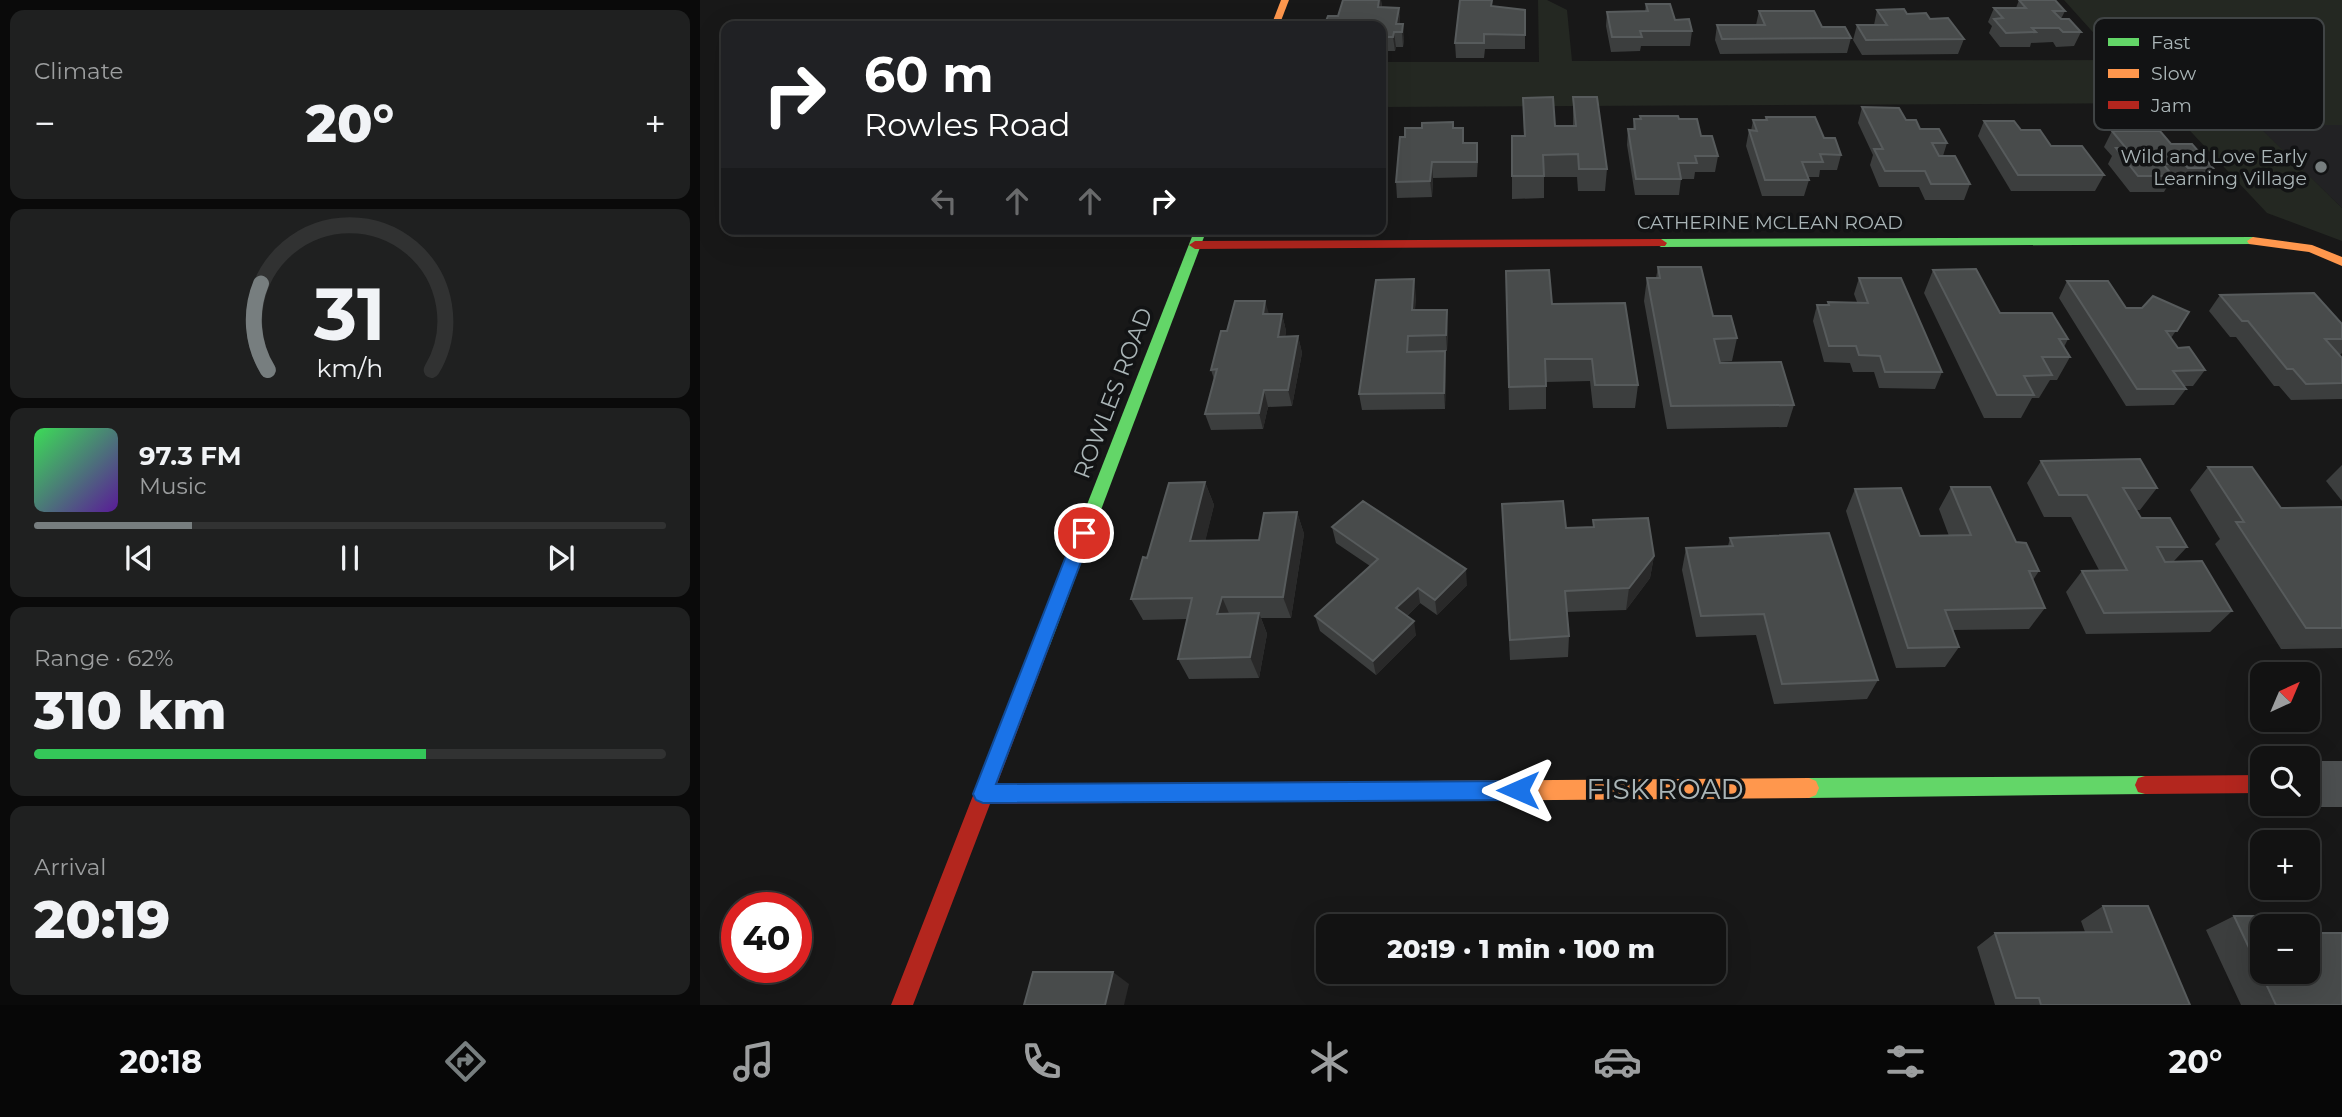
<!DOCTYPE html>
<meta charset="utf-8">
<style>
body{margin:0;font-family:Montserrat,sans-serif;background:#1f2020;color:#f1f3f6;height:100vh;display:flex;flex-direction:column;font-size:26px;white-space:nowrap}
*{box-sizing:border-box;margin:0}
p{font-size:23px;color:#9c9e9f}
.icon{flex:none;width:38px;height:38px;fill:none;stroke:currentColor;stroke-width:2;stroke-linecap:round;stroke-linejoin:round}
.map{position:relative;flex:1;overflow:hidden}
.sheet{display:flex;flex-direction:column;gap:10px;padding:10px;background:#0a0a0a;width:700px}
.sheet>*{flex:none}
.hud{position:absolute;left:21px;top:21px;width:665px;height:214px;border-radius:14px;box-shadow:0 7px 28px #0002,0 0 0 2px #313232;background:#202124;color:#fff;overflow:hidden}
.needle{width:46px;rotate:44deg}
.buttons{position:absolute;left:1550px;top:662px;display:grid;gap:14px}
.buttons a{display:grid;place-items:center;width:70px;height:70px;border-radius:14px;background:#121212;box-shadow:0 7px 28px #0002,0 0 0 2px #313232;font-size:35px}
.speed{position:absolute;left:21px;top:892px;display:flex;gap:14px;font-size:35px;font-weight:700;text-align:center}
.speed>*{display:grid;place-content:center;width:91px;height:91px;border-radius:50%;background:#121212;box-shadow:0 7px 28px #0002,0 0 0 2px #313232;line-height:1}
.speed .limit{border:10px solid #d22;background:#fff;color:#111}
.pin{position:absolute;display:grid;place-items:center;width:60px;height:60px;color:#fff;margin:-30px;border:4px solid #fff;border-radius:50%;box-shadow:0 2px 7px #0007}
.me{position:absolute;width:77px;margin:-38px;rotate:270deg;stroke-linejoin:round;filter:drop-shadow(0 0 5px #0008)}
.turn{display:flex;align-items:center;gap:24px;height:147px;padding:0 28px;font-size:32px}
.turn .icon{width:91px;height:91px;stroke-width:2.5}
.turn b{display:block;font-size:49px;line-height:60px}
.lanes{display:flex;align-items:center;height:66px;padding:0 28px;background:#0003;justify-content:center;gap:35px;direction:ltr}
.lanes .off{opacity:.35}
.big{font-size:52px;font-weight:800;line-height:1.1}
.sheet .widget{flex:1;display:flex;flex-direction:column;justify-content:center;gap:10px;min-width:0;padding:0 24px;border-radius:14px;background:#1f2020}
.sheet .dial{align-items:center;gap:0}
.dial svg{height:182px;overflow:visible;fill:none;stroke:#313232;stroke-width:7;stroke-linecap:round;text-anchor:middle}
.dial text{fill:#f1f3f6;stroke:none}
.song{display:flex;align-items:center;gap:21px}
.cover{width:84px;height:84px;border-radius:10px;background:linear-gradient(135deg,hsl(130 70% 55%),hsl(270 70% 35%))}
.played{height:7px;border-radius:4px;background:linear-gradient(90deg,#777e7f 25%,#313232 25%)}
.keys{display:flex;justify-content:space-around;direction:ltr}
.heat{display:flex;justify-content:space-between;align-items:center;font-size:38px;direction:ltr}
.charge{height:10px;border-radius:5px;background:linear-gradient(90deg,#34c759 62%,#313232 0)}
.trip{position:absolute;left:616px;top:914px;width:410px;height:70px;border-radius:14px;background:#121212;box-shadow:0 7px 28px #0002,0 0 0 2px #313232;font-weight:800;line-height:70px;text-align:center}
.tabs{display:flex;height:112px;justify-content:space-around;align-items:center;background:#070707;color:#9c9e9f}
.tabs .icon{width:49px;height:49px}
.tabs .current{color:#777e7f}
.tabs b{font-size:32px;color:#f1f3f6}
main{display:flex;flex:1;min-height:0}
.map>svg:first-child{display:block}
.built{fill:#222224}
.green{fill:#242822}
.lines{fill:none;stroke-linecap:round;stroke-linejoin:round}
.street{fill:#4c4f50;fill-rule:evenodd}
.fast{fill:#63d668;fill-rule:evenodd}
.slow{fill:#ff974d;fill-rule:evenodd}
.jam{fill:#b3261e;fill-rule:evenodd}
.wall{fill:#3c3e3e}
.shaded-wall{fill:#292929}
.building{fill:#484b4b;stroke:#575b5c;stroke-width:2}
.route{fill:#1a73e8;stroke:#114b97;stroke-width:2}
.poi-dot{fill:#777e7f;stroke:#121314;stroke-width:2.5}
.labels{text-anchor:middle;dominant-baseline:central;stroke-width:7;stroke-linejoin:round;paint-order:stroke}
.far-poi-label{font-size:19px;fill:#aab5b7;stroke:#121314;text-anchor:end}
.far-street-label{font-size:19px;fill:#aab5b7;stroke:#121314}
.street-label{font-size:23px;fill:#aab5b7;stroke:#121314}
.near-street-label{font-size:28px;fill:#aab5b7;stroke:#121314}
.key{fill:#121314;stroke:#404445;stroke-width:2}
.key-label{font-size:19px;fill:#aab5b7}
</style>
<main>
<section class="sheet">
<div class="widget"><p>Climate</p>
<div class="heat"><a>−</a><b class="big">20°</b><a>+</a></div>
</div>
<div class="widget dial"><svg viewBox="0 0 100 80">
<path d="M14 69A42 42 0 1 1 86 69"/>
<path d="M14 69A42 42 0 0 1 11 31" stroke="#777e7f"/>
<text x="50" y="56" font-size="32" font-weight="700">31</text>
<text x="50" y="72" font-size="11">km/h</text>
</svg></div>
<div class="widget">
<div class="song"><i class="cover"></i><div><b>97.3 FM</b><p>Music</p></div></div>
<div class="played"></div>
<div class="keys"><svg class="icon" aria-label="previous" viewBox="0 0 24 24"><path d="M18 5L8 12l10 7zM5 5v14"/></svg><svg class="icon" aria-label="pause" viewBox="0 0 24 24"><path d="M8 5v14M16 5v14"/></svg><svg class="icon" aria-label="next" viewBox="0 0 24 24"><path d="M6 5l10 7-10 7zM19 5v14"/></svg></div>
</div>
<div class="widget"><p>Range · 62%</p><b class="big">310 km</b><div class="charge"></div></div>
<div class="widget"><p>Arrival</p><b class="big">20:19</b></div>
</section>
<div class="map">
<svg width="1642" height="1005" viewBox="0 0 1642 1005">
<rect width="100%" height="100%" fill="#181818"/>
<polygon class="built" points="1556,125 1642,125 1642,208"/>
<polygon class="green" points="838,0 847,0 867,10 872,61 1418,60 1364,0 1642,0 1642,125 1557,125 1642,208 1642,241 1567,213 1464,103 681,107 681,62 839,62"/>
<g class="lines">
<polygon class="street" points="1608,761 1642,761 1642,807 1608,807 1598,803 1608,803"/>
<g class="fast">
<polygon points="495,229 507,229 350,645 347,650 341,653 335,650 332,645"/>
<polygon points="1553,237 1559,241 1557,244 961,247 955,243 961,239"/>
<polygon points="1445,776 1452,778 1455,785 1452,792 1445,794 1109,798 1102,795 1099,788 1102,781 1109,778"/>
</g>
<g class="slow">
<polygon points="581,0 589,0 579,26 571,26"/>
<polygon points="1553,237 1612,245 1642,257 1642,266 1609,252 1549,244 1547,241"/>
<polygon points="1109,778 1116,781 1119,788 1116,795 1109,798 714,801 707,798 704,791 707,784 714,781"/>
</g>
<g class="jam">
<polygon points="961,239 967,243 965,246 495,249 489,245 495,241"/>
<polygon points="341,637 347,640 350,645 297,784 714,781 721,784 724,791 721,798 714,801 290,804 213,1005 191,1005 332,645 335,640"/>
<polygon points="1563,775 1563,793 1445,794 1438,792 1435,785 1438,778 1445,776"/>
</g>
</g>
<g class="wall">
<polygon points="643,0 681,0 682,7 699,8 700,24 704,39 703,47 696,47 695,51 681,51 681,26 638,16"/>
<polygon points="1319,0 1365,11 1361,19 1381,32 1374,46 1356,47 1353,42 1331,43 1330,47 1300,47 1289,33 1292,26 1288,22 1294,8 1316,8"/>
<polygon points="946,4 992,31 990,46 941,46 940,51 911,52 906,26 907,12 945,11"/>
<polygon points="792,7 825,10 825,49 785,49 784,58 756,58 755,43"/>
<polygon points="1177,10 1207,14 1264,39 1258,54 1162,55 1153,40 1157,25 1174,25"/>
<polygon points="1059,11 1122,27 1151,38 1147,53 1020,54 1015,40 1017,25 1056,25"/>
<polygon points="873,97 907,169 905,191 878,191 877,177 844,177 844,198 812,199 812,136 824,136 823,98 855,126 873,126"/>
<polygon points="1162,107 1206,120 1247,143 1243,156 1270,184 1264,200 1225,200 1219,187 1179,187 1170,165 1173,155 1158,123"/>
<polygon points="940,116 979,119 1001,136 1018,156 1015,172 995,172 994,179 981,179 979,195 935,195 927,145 928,129 933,129 934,119 940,119"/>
<polygon points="1066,117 1124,138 1141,155 1137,170 1120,170 1119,177 1108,177 1109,180 1104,196 1062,196 1046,146 1049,130 1051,131 1053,120 1065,120"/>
<polygon points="1284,121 1321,130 1404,175 1395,191 1311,191 1278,136"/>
<polygon points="753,122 753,128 778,159 777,177 733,178 732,197 697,198 696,182 705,137 722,128"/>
<polygon points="1412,131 1471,144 1513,168 1503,184 1478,184 1474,180 1471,180 1464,192 1430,192 1408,164 1412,156 1404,147"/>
<polygon points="958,267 1037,338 1032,361 1020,362 1020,363 1094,405 1087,427 967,429 944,301 947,278 956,278"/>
<polygon points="1233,270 1300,313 1368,339 1364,347 1370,357 1357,380 1350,380 1339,398 1332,398 1321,418 1284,418 1224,293"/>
<polygon points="806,271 852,304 938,385 935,408 893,408 890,381 846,382 846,409 809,410"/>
<polygon points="1159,278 1242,372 1235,389 1179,388 1174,372 1153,372 1150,363 1124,362 1113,321 1117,305 1128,305 1128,302 1157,302 1154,294"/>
<polygon points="1367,281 1426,308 1489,312 1471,338 1478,348 1505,370 1493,386 1484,386 1486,389 1474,405 1426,406 1359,298"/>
<polygon points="1520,295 1642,324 1642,353 1640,355 1642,358 1642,399 1591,400 1579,386 1574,386 1536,337 1530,337 1509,311"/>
<polygon points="716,296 715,310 748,326 747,351 745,351 746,368 745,409 662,410 659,394"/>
<polygon points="569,314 582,314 586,331 585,337 598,336 602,353 592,406 568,407 563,429 511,430 505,414 514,379 511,370 527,331"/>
<polygon points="1341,461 1457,488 1440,510 1436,510 1441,518 1487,547 1474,561 1532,611 1510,632 1386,634 1366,592 1382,571 1399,570 1371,517 1344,517 1327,483"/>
<polygon points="1642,465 1642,501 1626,481"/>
<polygon points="1508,467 1581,508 1642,507 1642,648 1581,649 1515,544 1520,539 1490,490"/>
<polygon points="505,482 514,505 505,541 559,540 597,512 604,534 591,618 561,618 567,634 559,678 489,679 478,659 487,619 443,620 431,599 447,558"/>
<polygon points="1251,487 1316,542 1339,571 1333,580 1345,608 1329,629 1253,630 1259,647 1245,667 1196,668 1146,511 1155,489 1220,536 1249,536 1239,509"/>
<polygon points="802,504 866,528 893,527 893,520 954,556 950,578 926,610 867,612 869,636 868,657 810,660"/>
<polygon points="632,527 767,585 737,615 720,603 707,616 716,635 676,675 620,631 615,616 670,566 636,543"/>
<polygon points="1030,538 1178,680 1167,699 1074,704 1056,635 996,637 982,570 986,548 1028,546"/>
<polygon points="1403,906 1490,1005 1295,1005 1277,947 1295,933 1385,932 1381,921"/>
<polygon points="1534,916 1563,971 1642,1005 1541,1005 1506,930"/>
</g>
<g class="shaded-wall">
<polygon points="679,0 681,0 682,9 678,7"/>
<polygon points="699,8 700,22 699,32 696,24"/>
<polygon points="703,24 704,39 703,47 702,32"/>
<polygon points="694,32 696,47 695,51 693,37"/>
<polygon points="732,162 733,178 732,197 730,181"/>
<polygon points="714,279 716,296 713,327 712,310"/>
<polygon points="565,301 570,317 563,314"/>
<polygon points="747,310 748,326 747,351 746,335"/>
<polygon points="582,314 586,331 582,353 578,337"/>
<polygon points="598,336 602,353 592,406 588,390"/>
<polygon points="745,351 746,368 745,409 744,393"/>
<polygon points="564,390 568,407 563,429 559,413"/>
<polygon points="505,482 514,505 500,563 490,541"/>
<polygon points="597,512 604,534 591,618 583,597"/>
<polygon points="954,556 950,578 926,610 929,588"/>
<polygon points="766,569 767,585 737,615 735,600"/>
<polygon points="718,588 720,603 699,623 696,608"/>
<polygon points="522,597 531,618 517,614"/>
<polygon points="559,613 567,634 559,678 550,657"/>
<polygon points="714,621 716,635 676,675 673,661"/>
<polygon points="413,972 429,984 424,1005 405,1005"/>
</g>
<g class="building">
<polygon points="643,0 679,0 678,7 699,8 696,24 703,24 702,32 694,32 693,37 681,37 681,26 624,26 628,16 638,16"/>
<polygon points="760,0 792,0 791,6 825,10 825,35 784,34 784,43 755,43"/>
<polygon points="1319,0 1355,0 1365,11 1353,11 1361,19 1369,19 1381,32 1363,32 1359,28 1332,28 1336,32 1306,33 1294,19 1303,18 1294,8 1326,8"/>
<polygon points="946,4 970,4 975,20 989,19 992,31 940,31 942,37 912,37 907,12 948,11"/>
<polygon points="1204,9 1207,14 1226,13 1230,19 1248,18 1264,39 1166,40 1157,25 1187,25 1177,10"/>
<polygon points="1059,11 1114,11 1122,27 1145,27 1151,38 1022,39 1017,25 1065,25"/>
<polygon points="853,97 855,126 876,126 873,97 897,97 907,169 879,169 878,154 843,155 844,176 812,176 812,136 825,136 823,98"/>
<polygon points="1162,107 1199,108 1206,120 1216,120 1220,129 1239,129 1247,143 1232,143 1239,156 1255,156 1270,184 1231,184 1225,171 1185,171 1174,149 1183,149"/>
<polygon points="940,116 978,116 979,119 997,119 1001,136 1012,136 1018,156 995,156 997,163 978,163 981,179 936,179 928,129 935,129 934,119 941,119"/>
<polygon points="1066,117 1115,117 1124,138 1135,138 1141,155 1120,154 1123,162 1102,162 1109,180 1065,180 1049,130 1057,131 1053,120 1067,120"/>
<polygon points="1284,121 1314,121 1321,130 1340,130 1351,146 1382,146 1404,175 1318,175"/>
<polygon points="753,122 753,128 763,128 763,143 777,143 777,162 732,162 730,181 696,182 700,137 705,137 705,128 722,128 722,123"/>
<polygon points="1412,131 1460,131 1471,144 1492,144 1513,168 1488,168 1484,164 1463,164 1473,176 1438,176 1416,148 1426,148"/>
<polygon points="958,267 1001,267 1013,316 1031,316 1037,338 1014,339 1020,363 1081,362 1094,405 971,406 947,278 960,278"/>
<polygon points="1276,269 1300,313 1352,313 1368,339 1359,339 1370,357 1342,357 1352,375 1324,376 1334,395 1297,395 1233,270"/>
<polygon points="849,270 852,304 925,303 938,385 895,385 892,359 845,359 846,386 809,387 806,271"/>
<polygon points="1159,278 1201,278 1242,372 1185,372 1180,356 1159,355 1156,346 1129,346 1117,305 1129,305 1128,302 1168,303"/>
<polygon points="714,279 712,310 747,310 746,335 708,336 707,352 745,351 744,393 659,394 676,280"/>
<polygon points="1367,281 1408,281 1426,308 1442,308 1453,296 1489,312 1477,331 1466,331 1478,348 1489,347 1505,370 1473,371 1486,389 1437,389"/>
<polygon points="1614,293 1642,324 1642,339 1625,339 1642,358 1642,383 1606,384 1593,369 1587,369 1548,321 1542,321 1520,295"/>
<polygon points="535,301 565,301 563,314 582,314 578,337 598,336 588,390 564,390 559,413 505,414 517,369 511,370 521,331 527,331"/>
<polygon points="1440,459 1457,488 1423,488 1441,518 1470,518 1487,547 1457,547 1465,562 1502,561 1532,611 1404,613 1382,571 1427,570 1387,495 1359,495 1341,461"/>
<polygon points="1508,467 1552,467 1581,508 1642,507 1642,628 1606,628 1536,522 1544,522"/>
<polygon points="505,482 490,541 559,540 564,513 597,512 583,597 522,597 517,614 559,613 550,657 478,659 492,598 431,599 443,557 447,558 469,483"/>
<polygon points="1251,487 1290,487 1316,542 1326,543 1339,571 1329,571 1345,608 1245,610 1259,647 1208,648 1155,489 1201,488 1220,536 1271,535"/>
<polygon points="663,501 766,569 735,600 718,588 696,608 714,621 673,661 615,616 678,559 632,527"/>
<polygon points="863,501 866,528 894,527 893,520 948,518 954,556 929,588 865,591 869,636 810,640 802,504"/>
<polygon points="1129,533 1178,680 1082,684 1064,614 1001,616 986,548 1033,546 1030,538"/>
<polygon points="1403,906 1448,906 1490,1005 1341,1005 1339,998 1316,998 1295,933 1412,932"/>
<polygon points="1534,916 1587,916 1592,926 1563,926 1563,971 1608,971 1608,933 1642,933 1642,1005 1576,1005"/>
<polygon points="333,972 413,972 405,1005 324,1005"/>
</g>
<polygon class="route" points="384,526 392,533 296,784 818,781 826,783 828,790 826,797 818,800 283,803 276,800 273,794 375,533"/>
<circle class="poi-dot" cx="1621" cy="167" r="7"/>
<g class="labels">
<g class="far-poi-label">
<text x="1607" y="156">Wild and Love Early<tspan x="1607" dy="22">Learning Village</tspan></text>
</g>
<g class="far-street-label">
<text x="1070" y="222">CATHERINE MCLEAN ROAD</text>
</g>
<g class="street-label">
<text transform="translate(413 393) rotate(-69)">ROWLES ROAD</text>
</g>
<g class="near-street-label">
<text x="965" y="789">FISK ROAD</text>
</g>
</g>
<rect x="1394" y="18" width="230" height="112" rx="10" class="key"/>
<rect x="1408" y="38" width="31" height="8" fill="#63d668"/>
<rect x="1408" y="69" width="31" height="9" fill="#ff974d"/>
<rect x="1408" y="101" width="31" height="8" fill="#b3261e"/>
<g class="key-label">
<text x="1451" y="49">Fast</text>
<text x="1451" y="80">Slow</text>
<text x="1451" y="112">Jam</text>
</g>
</svg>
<div class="buttons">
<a><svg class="needle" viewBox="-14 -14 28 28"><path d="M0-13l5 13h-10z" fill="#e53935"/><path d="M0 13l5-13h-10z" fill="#9c9e9f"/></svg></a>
<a><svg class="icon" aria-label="search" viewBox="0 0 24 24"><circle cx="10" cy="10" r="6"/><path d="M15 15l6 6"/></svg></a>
<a>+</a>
<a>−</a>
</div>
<div class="speed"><div class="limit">40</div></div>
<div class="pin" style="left:384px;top:533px;background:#d93025"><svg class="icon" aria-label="arrive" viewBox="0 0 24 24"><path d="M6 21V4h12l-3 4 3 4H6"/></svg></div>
<svg class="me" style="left:818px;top:790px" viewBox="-20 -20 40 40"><path d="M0-17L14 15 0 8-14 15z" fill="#1a73e8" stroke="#fff" stroke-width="4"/></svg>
<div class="trip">20:19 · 1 min · 100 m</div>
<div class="hud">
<div class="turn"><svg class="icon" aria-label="right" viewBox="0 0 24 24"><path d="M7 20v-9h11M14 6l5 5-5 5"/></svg><div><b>60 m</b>Rowles Road</div></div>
<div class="lanes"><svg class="icon off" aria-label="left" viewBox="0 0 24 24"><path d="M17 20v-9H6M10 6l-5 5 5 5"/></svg><svg class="icon off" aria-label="ahead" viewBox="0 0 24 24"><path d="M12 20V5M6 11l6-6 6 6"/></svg><svg class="icon off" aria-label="ahead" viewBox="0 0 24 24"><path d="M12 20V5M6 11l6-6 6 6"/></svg><svg class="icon" aria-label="right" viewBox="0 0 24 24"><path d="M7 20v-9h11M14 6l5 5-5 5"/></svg></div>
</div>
</div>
</main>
<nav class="tabs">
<b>20:18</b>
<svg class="icon current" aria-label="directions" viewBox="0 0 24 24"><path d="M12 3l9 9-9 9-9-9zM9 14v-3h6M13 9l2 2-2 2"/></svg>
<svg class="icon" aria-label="music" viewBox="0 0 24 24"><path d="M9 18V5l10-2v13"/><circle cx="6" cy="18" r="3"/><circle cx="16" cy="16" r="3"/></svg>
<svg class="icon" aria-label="phone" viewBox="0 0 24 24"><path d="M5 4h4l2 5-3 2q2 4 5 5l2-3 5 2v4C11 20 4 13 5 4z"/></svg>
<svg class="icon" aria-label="climate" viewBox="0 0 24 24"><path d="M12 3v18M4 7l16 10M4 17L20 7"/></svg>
<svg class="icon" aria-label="car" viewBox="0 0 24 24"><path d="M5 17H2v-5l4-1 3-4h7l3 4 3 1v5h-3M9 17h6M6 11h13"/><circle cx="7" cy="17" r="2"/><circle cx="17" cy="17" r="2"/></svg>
<svg class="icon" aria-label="filters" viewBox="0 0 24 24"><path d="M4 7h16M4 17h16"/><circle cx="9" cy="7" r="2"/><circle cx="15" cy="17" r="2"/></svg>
<b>20°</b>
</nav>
